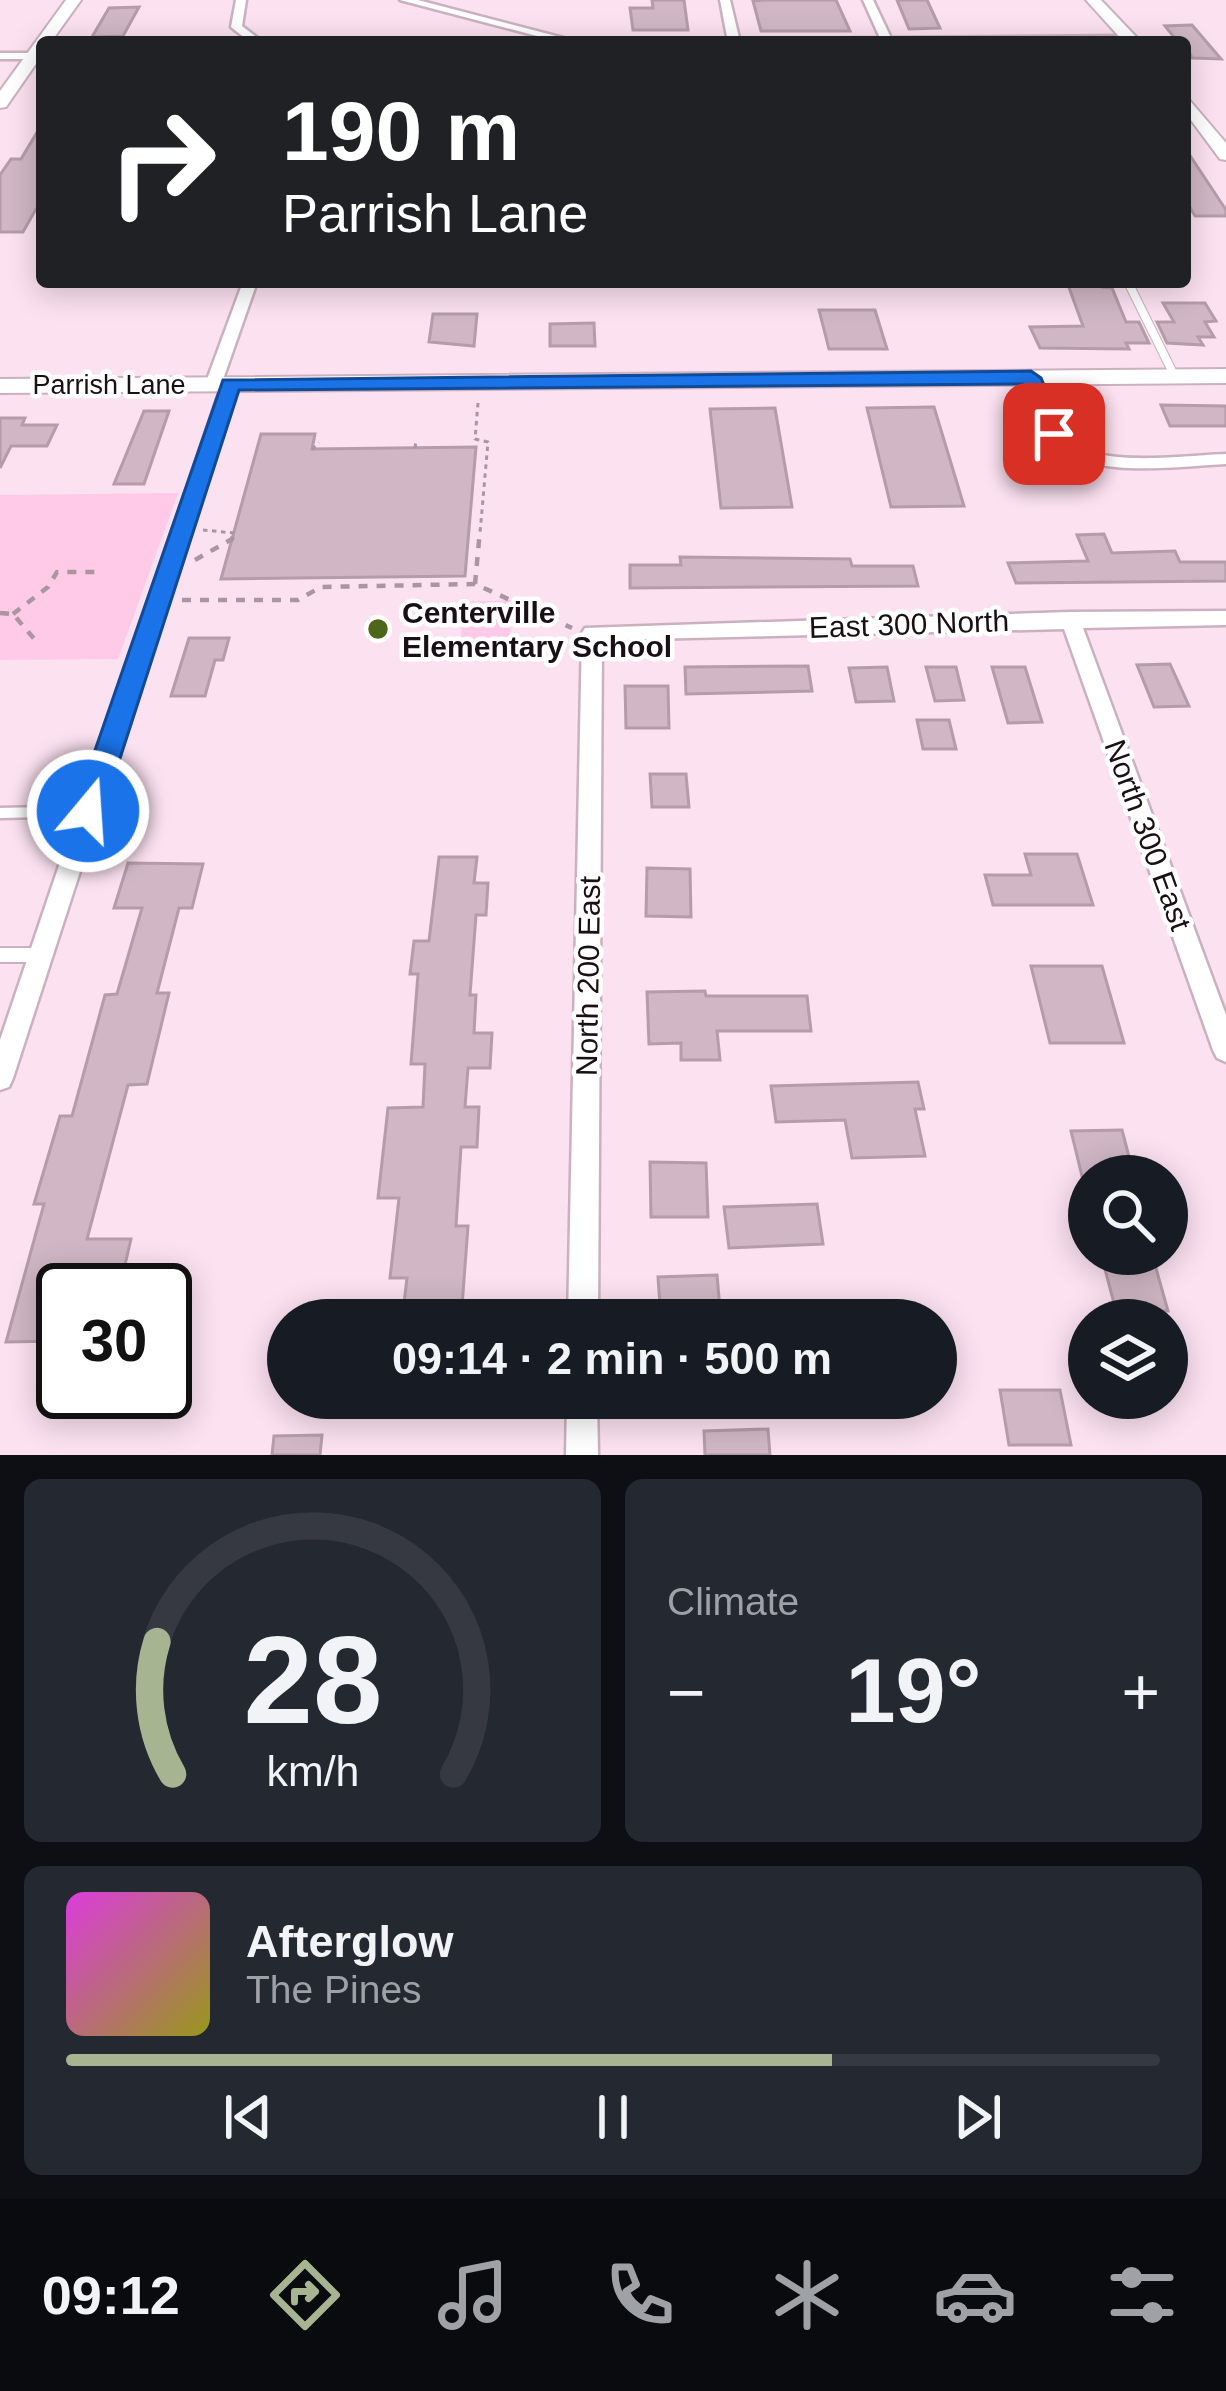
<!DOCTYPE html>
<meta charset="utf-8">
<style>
body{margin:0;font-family:Helvetica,sans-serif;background:#242831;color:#f1f3f6;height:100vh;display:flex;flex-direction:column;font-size:45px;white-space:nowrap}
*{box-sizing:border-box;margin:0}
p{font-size:39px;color:#9ea1a6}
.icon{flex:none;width:66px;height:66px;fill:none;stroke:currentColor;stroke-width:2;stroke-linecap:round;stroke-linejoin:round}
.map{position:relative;height:1455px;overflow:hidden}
.details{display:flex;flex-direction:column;gap:24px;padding:24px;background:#0d0f14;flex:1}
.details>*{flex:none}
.top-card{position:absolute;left:36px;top:36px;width:1155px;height:252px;border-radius:12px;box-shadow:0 6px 30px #0003;background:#202124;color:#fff;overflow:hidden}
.buttons{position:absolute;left:1068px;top:1155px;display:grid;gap:24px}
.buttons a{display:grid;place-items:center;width:120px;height:120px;border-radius:50%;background:#171b24;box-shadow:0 6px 30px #0003;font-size:60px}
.speed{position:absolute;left:36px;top:1263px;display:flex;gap:24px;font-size:60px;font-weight:700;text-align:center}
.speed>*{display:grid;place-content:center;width:156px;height:156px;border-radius:50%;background:#171b24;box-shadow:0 6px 30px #0003;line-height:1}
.speed .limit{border:6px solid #111;border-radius:18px;background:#fff;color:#111}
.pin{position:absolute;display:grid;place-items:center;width:102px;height:102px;color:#fff;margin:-51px;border-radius:24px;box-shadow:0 6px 18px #0006}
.me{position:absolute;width:132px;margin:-66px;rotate:18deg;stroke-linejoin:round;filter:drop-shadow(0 0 9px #0008)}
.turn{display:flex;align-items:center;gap:42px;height:252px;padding:0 48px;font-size:54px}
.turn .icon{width:156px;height:156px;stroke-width:2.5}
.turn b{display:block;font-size:84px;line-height:102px}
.big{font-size:90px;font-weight:700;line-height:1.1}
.details .widget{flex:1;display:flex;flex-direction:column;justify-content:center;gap:18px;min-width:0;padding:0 42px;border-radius:18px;background:#242831}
.details .dial{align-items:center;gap:0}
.dial svg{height:312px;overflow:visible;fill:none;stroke:#363941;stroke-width:7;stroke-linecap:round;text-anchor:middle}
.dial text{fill:#f1f3f6;stroke:none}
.song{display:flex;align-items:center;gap:36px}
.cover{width:144px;height:144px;border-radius:18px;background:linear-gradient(135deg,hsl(300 70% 55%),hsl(60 70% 35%))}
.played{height:12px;border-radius:6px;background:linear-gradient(90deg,#a7b492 70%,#363941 70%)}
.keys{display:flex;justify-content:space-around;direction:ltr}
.heat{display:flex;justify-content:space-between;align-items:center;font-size:66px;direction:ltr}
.details .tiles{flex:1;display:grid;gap:24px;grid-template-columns:1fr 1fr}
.widget:last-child{grid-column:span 2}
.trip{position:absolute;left:267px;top:1299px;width:690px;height:120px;border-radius:60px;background:#171b24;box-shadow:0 6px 30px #0003;font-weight:700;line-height:120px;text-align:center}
.dock{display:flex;height:192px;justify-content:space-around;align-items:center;background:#090b0e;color:#9ea1a6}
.dock .icon{width:84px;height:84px}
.dock .on{color:#a7b492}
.dock b{font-size:54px;color:#f1f3f6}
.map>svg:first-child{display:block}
.green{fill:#fecae7}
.building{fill:#d1b7c5;stroke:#b59ca9;stroke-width:3}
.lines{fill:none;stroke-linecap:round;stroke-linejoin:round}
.lane-far2-casing{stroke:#cbb1bf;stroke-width:10}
.lane-far1-casing{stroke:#cbb1bf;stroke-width:15}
.lane-casing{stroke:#cbb1bf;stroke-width:18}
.street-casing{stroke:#cbb1bf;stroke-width:5}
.secondary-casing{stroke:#cbb1bf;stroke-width:4}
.path-far1{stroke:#aa96a1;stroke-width:3;stroke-dasharray:4.5 4.5;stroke-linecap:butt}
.path{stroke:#aa96a1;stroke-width:4.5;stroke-dasharray:9 9;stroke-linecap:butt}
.lane-far2{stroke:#fff;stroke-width:8}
.lane-far1{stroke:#fff;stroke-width:10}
.lane{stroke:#fff;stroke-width:14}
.street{fill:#fff;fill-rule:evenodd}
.secondary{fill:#fff;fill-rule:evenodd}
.route{fill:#1a73e8;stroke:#114b97;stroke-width:3}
.poi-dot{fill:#4d6617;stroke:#fff;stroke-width:4.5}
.labels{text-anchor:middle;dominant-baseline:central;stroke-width:9;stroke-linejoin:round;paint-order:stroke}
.far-street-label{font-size:27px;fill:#191015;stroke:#fff}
.poi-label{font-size:30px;font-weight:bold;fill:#191015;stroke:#fff;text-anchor:start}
.street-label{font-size:30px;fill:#191015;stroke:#fff}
</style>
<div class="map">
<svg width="1226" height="1455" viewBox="0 0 1226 1455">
<rect width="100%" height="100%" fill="#fce1f0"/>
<g class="green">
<polygon points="178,493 118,659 0,660 0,495"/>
<polygon points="511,600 510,648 460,649 464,602"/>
</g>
<g class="building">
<polygon points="652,0 684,0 688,30 633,30 630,8 653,8"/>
<polygon points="765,0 836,0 850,31 761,31 753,1"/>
<polygon points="897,0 927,0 940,28 909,29"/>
<polygon points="139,7 123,36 92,37 109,8"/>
<polygon points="1192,25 1221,59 1192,58 1185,42 1178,42 1165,26"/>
<polygon points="42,124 42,209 36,209 23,232 0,232 0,175 11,159 21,159"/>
<polygon points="1185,148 1226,210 1226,216 1195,216 1185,199"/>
<polygon points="1067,282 1100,282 1102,287 1112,288 1126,322 1139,322 1149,343 1126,343 1129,349 1040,348 1030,327 1083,326"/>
<polygon points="1163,303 1205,303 1216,321 1205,322 1214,337 1198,337 1203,345 1167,343 1157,322 1174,322"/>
<polygon points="819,310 875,310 887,349 829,349"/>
<polygon points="433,314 477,314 474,346 429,342"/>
<polygon points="594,323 595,346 550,346 550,324"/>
<polygon points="1161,405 1226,406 1226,426 1170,426"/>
<polygon points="934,407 964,506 891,507 867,408"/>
<polygon points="775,408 792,507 721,508 710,409"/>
<polygon points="144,411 169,411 144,484 114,484"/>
<polygon points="0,418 25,418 22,425 57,425 47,446 11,446 0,468"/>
<polygon points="261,434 315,434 312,449 476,447 465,576 221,579"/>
<polygon points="1104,534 1112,553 1175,551 1180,562 1226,562 1226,581 1016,583 1008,563 1088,561 1077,535"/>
<polygon points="680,557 850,559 852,566 913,566 918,586 630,588 630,565 681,565"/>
<polygon points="189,638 229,638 223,660 215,660 205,696 171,696"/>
<polygon points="1170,664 1189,706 1154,707 1137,665"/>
<polygon points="808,666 812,691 686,694 685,667"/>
<polygon points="887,667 894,701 856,702 849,668"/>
<polygon points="926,667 956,667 964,700 935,701"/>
<polygon points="992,667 1025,667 1042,722 1008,723"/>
<polygon points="625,686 668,686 669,728 626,728"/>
<polygon points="917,720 949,720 956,749 923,749"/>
<polygon points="650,774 686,774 689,807 652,807"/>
<polygon points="1025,854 1077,854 1093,905 993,905 985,875 1031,875"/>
<polygon points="439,857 477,857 474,883 488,883 486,915 476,915 470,995 476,995 474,1033 492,1033 490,1068 468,1068 465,1107 479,1107 477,1147 461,1147 456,1226 468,1226 461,1320 402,1320 407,1278 390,1278 399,1198 378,1198 388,1108 423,1107 425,1064 411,1064 418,974 410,974 414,941 429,941"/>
<polygon points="128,863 203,864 192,908 179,908 157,993 169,993 147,1084 128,1085 87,1239 131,1239 121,1282 73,1283 71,1290 63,1290 58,1341 6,1342 44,1204 34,1204 60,1116 72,1116 105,995 117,994 142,908 114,908"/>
<polygon points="647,868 690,869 691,917 646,916"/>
<polygon points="1031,966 1102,966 1124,1043 1050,1043"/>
<polygon points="705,991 706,996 807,996 811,1031 717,1031 720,1060 681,1060 681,1043 649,1044 647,992"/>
<polygon points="918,1082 924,1109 915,1109 925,1156 852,1158 845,1120 776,1122 771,1086"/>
<polygon points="1122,1130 1134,1176 1082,1176 1071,1131"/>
<polygon points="650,1162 706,1163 708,1217 651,1217"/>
<polygon points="817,1204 823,1244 729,1248 724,1207"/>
<polygon points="1101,1254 1152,1254 1168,1311 1116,1311"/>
<polygon points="717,1275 721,1320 661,1320 658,1277"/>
<polygon points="784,1301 786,1320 724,1320 723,1303"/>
<polygon points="1000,1390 1060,1390 1071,1445 1009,1445"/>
<polygon points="768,1429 770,1455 705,1455 704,1431"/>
<polygon points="322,1435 320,1455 272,1455 274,1436"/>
</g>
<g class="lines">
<defs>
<polyline id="lane-far2" points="1128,282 1175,377"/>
<polyline id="lane-far1" points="0,813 87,811"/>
<polyline id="lane" points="0,955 39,955"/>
<g id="street">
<polygon points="236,0 246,0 242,26 263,42 250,42 231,27"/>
<polygon points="400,0 418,0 579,42 560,42"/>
<polygon points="720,0 730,0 740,42 728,42"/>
<polygon points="863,0 873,0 891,38 1130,36 1136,39 1131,42 784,42 790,39 880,38"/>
<polygon points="0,53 33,53 39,56 33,59 0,59"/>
<polygon points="243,282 257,282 221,385 219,388 207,388 205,385"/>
<path d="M 1031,373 L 1039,378 C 1047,397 1052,424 1067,439 C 1097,469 1186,455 1226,454 L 1226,464 C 1180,466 1081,481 1050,440 C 1036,423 1031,398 1023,378 Z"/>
<polygon points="230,379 238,384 13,1078 9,1087 0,1090 0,1040 222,384"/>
<polygon points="1226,611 1226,625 1083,628 1226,1015 1226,1062 1217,1058 1213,1050 1064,629 602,640 598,1320 568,1320 582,633 585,628 1070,612"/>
<polygon points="567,1398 597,1398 598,1455 566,1455"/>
</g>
<g id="secondary">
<polygon points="66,0 81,0 51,42 42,42 42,55 6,107 0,108 0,91"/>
<polygon points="1086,0 1101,0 1141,42 1124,42"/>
<polygon points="1185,95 1226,143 1226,160 1220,159 1185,112"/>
<polygon points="1226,369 1226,383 0,393 0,379"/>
</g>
</defs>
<use href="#lane-far2" class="lane-far2-casing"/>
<use href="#lane-far1" class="lane-far1-casing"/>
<use href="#lane" class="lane-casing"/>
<use href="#street" class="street-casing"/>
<use href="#secondary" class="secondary-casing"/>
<g class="path-far1">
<polyline points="478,403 475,439 488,442 480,533"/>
<polyline points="415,448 416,440"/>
<polyline points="312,449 319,443"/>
<polyline points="203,530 234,533"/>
</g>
<g class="path">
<polyline points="195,560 232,539 235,530"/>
<polyline points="475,584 480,530"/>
<polyline points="182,600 298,600 321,587 475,584 572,628"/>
<polyline points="0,613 13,614 36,641"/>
<polyline points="13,614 48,587 57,572 102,572"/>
</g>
<use href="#lane-far2" class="lane-far2"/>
<use href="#lane-far1" class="lane-far1"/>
<use href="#lane" class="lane"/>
<use href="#street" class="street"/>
<use href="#secondary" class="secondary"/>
</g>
<polygon class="route" points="1031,371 1041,378 1065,434 1062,438 1046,438 1023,384 239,390 103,811 99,819 78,819 74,811 223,380"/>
<circle class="poi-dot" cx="378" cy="629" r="12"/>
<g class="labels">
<g class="far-street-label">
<text x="109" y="385">Parrish Lane</text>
</g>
<g class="poi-label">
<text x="402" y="612">Centerville<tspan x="402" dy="34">Elementary School</tspan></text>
</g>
<g class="street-label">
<text transform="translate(909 624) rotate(-2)">East 300 North</text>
<text transform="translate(1148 835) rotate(70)">North 300 East</text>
<text transform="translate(588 976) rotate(-89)">North 200 East</text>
</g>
</g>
</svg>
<div class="buttons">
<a><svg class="icon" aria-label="search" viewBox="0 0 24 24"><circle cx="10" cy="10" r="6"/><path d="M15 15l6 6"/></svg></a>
<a><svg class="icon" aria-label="layers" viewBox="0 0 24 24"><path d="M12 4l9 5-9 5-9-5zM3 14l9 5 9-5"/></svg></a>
</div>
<div class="speed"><div class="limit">30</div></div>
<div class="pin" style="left:1054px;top:434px;background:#d93025"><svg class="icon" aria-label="arrive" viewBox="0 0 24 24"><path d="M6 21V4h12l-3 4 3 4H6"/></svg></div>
<svg class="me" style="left:88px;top:811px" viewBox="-20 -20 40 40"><circle r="17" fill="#1a73e8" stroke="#fff" stroke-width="3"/><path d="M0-11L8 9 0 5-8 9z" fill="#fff"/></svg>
<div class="trip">09:14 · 2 min · 500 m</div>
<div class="top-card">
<div class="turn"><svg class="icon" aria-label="right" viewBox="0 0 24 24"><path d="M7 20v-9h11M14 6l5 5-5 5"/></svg><div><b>190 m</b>Parrish Lane</div></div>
</div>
</div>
<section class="details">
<div class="tiles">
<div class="widget dial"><svg viewBox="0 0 100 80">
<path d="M14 69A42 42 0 1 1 86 69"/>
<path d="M14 69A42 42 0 0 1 10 35" stroke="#a7b492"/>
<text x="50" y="56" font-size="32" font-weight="700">28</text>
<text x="50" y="72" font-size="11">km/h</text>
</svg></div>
<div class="widget"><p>Climate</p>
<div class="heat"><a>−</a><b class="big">19°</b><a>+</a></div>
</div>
<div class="widget">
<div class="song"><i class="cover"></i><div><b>Afterglow</b><p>The Pines</p></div></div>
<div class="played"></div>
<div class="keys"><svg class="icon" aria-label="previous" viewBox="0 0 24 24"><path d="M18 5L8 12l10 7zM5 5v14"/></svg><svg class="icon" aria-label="pause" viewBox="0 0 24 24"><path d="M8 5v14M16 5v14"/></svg><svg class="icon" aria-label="next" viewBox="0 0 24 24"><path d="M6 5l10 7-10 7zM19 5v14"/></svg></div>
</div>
</div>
</section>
<nav class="dock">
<b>09:12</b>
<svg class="icon on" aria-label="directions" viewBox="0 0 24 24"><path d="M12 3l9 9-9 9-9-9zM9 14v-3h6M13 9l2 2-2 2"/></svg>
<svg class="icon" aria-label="music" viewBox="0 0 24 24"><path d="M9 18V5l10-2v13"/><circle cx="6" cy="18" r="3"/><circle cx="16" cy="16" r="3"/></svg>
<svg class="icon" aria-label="phone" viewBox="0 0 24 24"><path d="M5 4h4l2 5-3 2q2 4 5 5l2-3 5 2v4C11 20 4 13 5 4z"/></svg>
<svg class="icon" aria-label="climate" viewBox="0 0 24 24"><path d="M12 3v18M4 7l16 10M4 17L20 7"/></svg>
<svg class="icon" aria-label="car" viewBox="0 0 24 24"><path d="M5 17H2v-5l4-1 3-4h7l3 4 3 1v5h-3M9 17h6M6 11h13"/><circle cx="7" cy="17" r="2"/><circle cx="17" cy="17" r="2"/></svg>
<svg class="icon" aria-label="filters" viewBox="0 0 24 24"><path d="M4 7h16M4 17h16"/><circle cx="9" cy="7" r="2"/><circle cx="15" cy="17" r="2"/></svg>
</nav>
